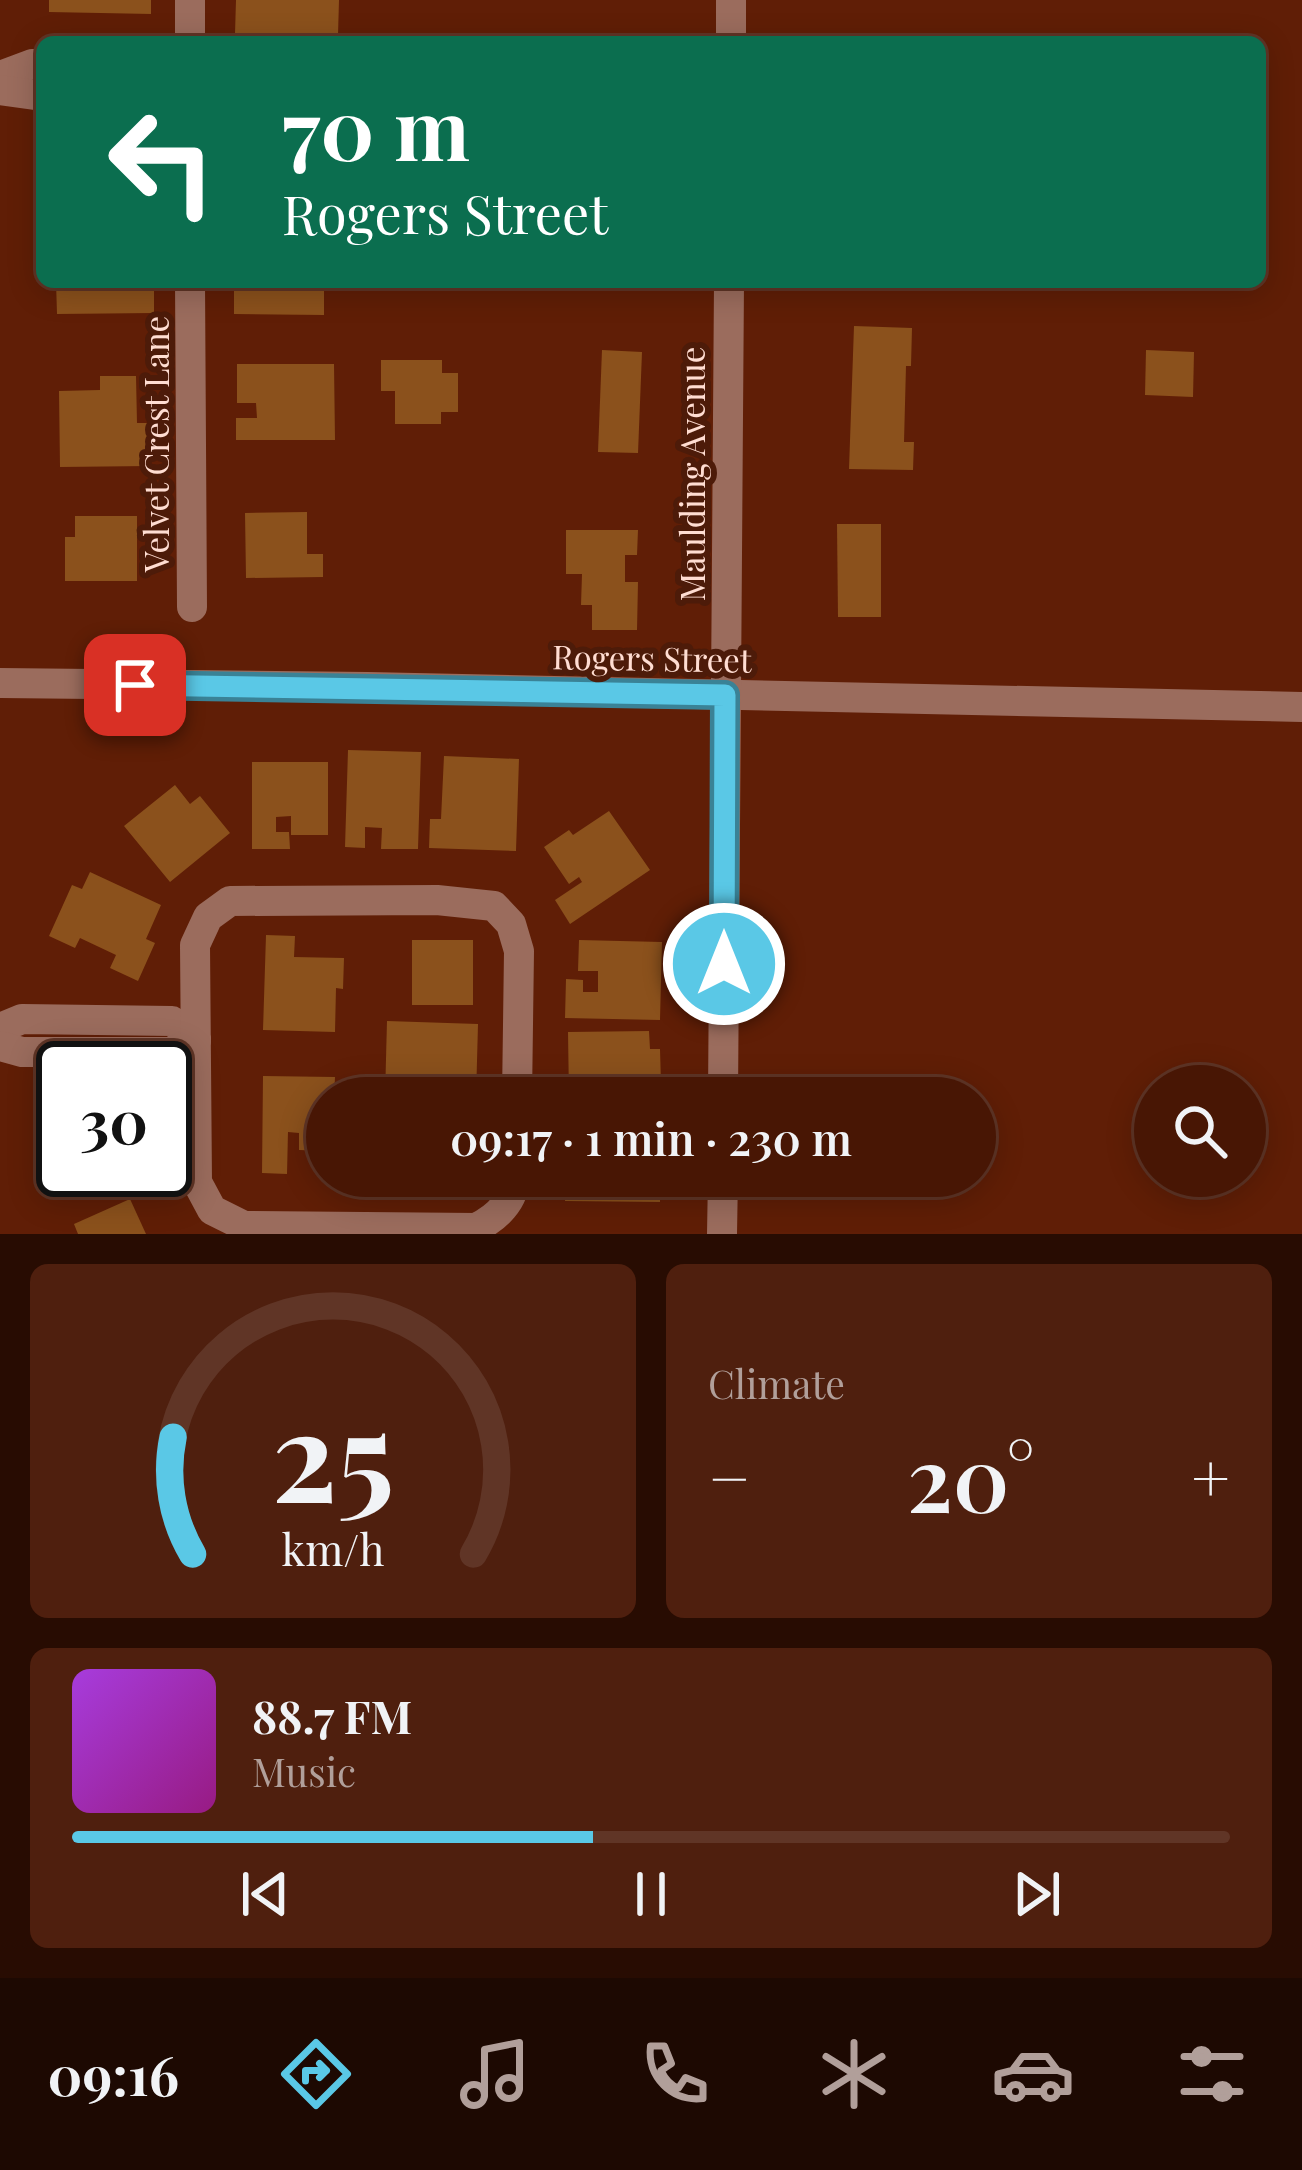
<!DOCTYPE html>
<meta charset="utf-8">
<style>
body{margin:0;font-family:"Playfair Display",serif;background:#4f1f0e;color:#f1f3f6;height:100vh;display:flex;flex-direction:column;font-size:45px;white-space:nowrap}
*{box-sizing:border-box;margin:0}
p{font-size:39px;color:#b19f9a}
.icon{flex:none;width:66px;height:66px;fill:none;stroke:currentColor;stroke-width:2;stroke-linecap:round;stroke-linejoin:round}
.map{position:relative;height:1234px;overflow:hidden}
.side{display:flex;flex-direction:column;gap:30px;padding:30px;background:#280c02;flex:1}
.side>*{flex:none}
.guide{position:absolute;left:36px;top:36px;width:1230px;height:252px;border-radius:18px;box-shadow:0 6px 30px #0003,0 0 0 3px #603526;background:#0b6e4f;color:#fff;overflow:hidden}
.controls{position:absolute;left:1134px;top:1065px;display:grid;gap:24px}
.controls a{display:grid;place-items:center;width:132px;height:132px;border-radius:50%;background:#481604;box-shadow:0 6px 30px #0003,0 0 0 3px #603526;font-size:60px}
.speed{position:absolute;left:36px;top:1041px;display:flex;gap:24px;font-size:60px;font-weight:700;text-align:center}
.speed>*{display:grid;place-content:center;width:156px;height:156px;border-radius:50%;background:#481604;box-shadow:0 6px 30px #0003,0 0 0 3px #603526;line-height:1}
.speed .limit{border:6px solid #111;border-radius:18px;background:#fff;color:#111}
.pin{position:absolute;display:grid;place-items:center;width:102px;height:102px;color:#fff;margin:-51px;border-radius:24px;box-shadow:0 6px 18px #0006}
.me{position:absolute;width:132px;margin:-66px;rotate:0deg;stroke-linejoin:round;filter:drop-shadow(0 0 9px #0008)}
.turn{display:flex;align-items:center;gap:42px;height:252px;padding:0 48px;font-size:54px}
.turn .icon{width:156px;height:156px;stroke-width:2.5}
.turn b{display:block;font-size:84px;line-height:102px}
.big{font-size:90px;font-weight:600;line-height:1.1}
.side .widget{flex:1;display:flex;flex-direction:column;justify-content:center;gap:18px;min-width:0;padding:0 42px;border-radius:18px;background:#4f1f0e}
.side .dial{align-items:center;gap:0}
.dial svg{height:312px;overflow:visible;fill:none;stroke:#603526;stroke-width:7;stroke-linecap:round;text-anchor:middle}
.dial text{fill:#f1f3f6;stroke:none}
.song{display:flex;align-items:center;gap:36px}
.cover{width:144px;height:144px;border-radius:18px;background:linear-gradient(135deg,hsl(280 70% 55%),hsl(310 70% 35%))}
.played{height:12px;border-radius:6px;background:linear-gradient(90deg,#5ac8e6 45%,#603526 45%)}
.keys{display:flex;justify-content:space-around;direction:ltr}
.heat{display:flex;justify-content:space-between;align-items:center;font-size:66px;direction:ltr}
.side .tiles{flex:1;display:grid;gap:30px;grid-template-columns:1fr 1fr}
.widget:last-child{grid-column:span 2}
.trip{position:absolute;left:306px;top:1077px;width:690px;height:120px;border-radius:60px;background:#481604;box-shadow:0 6px 30px #0003,0 0 0 3px #603526;font-weight:600;line-height:120px;text-align:center}
.tab-bar{display:flex;height:192px;justify-content:space-around;align-items:center;background:#1d0902;color:#b19f9a}
.tab-bar .icon{width:84px;height:84px}
.tab-bar .on{color:#5ac8e6}
.tab-bar b{font-size:54px;color:#f1f3f6}
.map>svg:first-child{display:block}
.building{fill:#8b511c}
.lines{fill:none;stroke-linecap:round;stroke-linejoin:round}
.minor{stroke:#9b6c5d;stroke-width:30}
.route-casing{stroke:#3a8296;stroke-width:30}
.route{stroke:#5ac8e6;stroke-width:21}
.labels{text-anchor:middle;dominant-baseline:central;stroke-width:12;stroke-linejoin:round;paint-order:stroke}
.street-label{font-size:33px;fill:#ffddd2;stroke:#4d1b09}
</style>
<div class="map">
<svg width="1302" height="1234" viewBox="0 0 1302 1234">
<rect width="100%" height="100%" fill="#601e06"/>
<g class="building">
<polygon points="49,0 151,0 151,14 49,12"/>
<polygon points="236,0 339,0 338,35 235,34"/>
<polygon points="56,282 154,283 154,313 57,314"/>
<polygon points="234,282 250,282 250,290 265,291 265,282 324,282 324,315 234,314"/>
<polygon points="854,326 912,328 911,366 906,366 904,442 914,442 913,470 849,469"/>
<polygon points="602,350 642,352 638,453 598,452"/>
<polygon points="1146,350 1194,352 1193,397 1145,395"/>
<polygon points="381,360 442,360 442,373 458,373 458,412 441,412 441,424 395,424 395,391 381,391"/>
<polygon points="237,364 334,364 335,440 236,440 236,418 257,418 256,403 237,403"/>
<polygon points="100,376 136,376 137,423 150,423 150,466 60,467 59,391 100,390"/>
<polygon points="307,512 307,554 323,554 323,577 246,578 245,513"/>
<polygon points="75,516 137,516 137,581 65,581 65,537 75,537"/>
<polygon points="837,524 881,524 881,617 838,617"/>
<polygon points="566,530 638,530 637,555 625,555 625,582 638,582 637,630 592,630 592,605 581,605 582,574 566,574"/>
<polygon points="348,750 421,752 418,849 381,849 382,828 365,827 365,848 345,847"/>
<polygon points="444,756 519,759 516,851 429,848 430,819 441,819"/>
<polygon points="252,762 328,762 328,835 291,835 291,816 276,817 276,832 289,832 290,849 252,849"/>
<polygon points="175,785 190,804 200,796 230,833 170,882 124,826"/>
<polygon points="609,811 650,870 570,924 555,900 582,882 579,877 569,884 544,847 569,830 573,835"/>
<polygon points="90,872 161,905 146,939 155,943 138,981 110,968 116,955 80,938 75,948 49,936 72,885 82,889"/>
<polygon points="266,935 295,936 294,957 344,958 343,989 336,988 335,1032 263,1030"/>
<rect x="412" y="940" width="61" height="65"/>
<polygon points="579,940 662,942 660,1020 565,1018 566,979 583,980 583,992 598,992 598,971 578,971"/>
<polygon points="387,1021 478,1024 476,1098 385,1097"/>
<polygon points="649,1031 650,1049 660,1049 661,1083 649,1083 649,1098 569,1098 568,1032"/>
<polygon points="263,1076 335,1077 334,1098 327,1098 327,1151 299,1150 299,1133 288,1132 287,1174 262,1173"/>
<polygon points="374,1176 470,1176 469,1183 374,1182"/>
<polygon points="566,1176 660,1176 660,1202 565,1201"/>
<polygon points="130,1199 146,1234 78,1234 74,1224"/>
</g>
<g class="lines">
<g class="minor">
<polyline points="190,42 190,0"/>
<polyline points="731,42 731,0"/>
<polyline points="0,76 32,64 42,65"/>
<polyline points="0,90 42,96"/>
<polyline points="190,282 192,607"/>
<polyline points="0,683 368,687 1302,707"/>
<polyline points="0,1028 22,1019 172,1021 196,1040"/>
<polyline points="0,1046 22,1052 172,1052 196,1040"/>
<polyline points="723,1098 729,282"/>
<path d="M 515,1176 C 515,1201 496,1218 476,1228 L 244,1226 L 212,1210 L 197,1182 L 195,945 L 208,917 L 230,901 L 437,900 L 494,906 L 511,924 L 519,951 L 517,1098"/>
<polyline points="722,1234 723,1176"/>
</g>
</g>
<g class="lines">
<defs>
<polyline id="route" points="135,685 725,695 724,964"/>
</defs>
<use href="#route" class="route-casing"/>
<use href="#route" class="route"/>
</g>
<g class="labels">
<g class="street-label">
<text transform="translate(155 444) rotate(-90)">Velvet Crest Lane</text>
<text transform="translate(691 474) rotate(-90)">Maulding Avenue</text>
<text transform="translate(652 657) rotate(1)">Rogers Street</text>
</g>
</g>
</svg>
<div class="controls">
<a><svg class="icon" aria-label="search" viewBox="0 0 24 24"><circle cx="10" cy="10" r="6"/><path d="M15 15l6 6"/></svg></a>
</div>
<div class="speed"><div class="limit">30</div></div>
<div class="pin" style="left:135px;top:685px;background:#d93025"><svg class="icon" aria-label="arrive" viewBox="0 0 24 24"><path d="M6 21V4h12l-3 4 3 4H6"/></svg></div>
<svg class="me" style="left:724px;top:964px" viewBox="-20 -20 40 40"><circle r="17" fill="#5ac8e6" stroke="#fff" stroke-width="3"/><path d="M0-11L8 9 0 5-8 9z" fill="#fff"/></svg>
<div class="trip">09:17 · 1 min · 230 m</div>
<div class="guide">
<div class="turn"><svg class="icon" aria-label="left" viewBox="0 0 24 24"><path d="M17 20v-9H6M10 6l-5 5 5 5"/></svg><div><b>70 m</b>Rogers Street</div></div>
</div>
</div>
<section class="side">
<div class="tiles">
<div class="widget dial"><svg viewBox="0 0 100 80">
<path d="M14 69A42 42 0 1 1 86 69"/>
<path d="M14 69A42 42 0 0 1 9 39" stroke="#5ac8e6"/>
<text x="50" y="56" font-size="32" font-weight="700">25</text>
<text x="50" y="72" font-size="11">km/h</text>
</svg></div>
<div class="widget"><p>Climate</p>
<div class="heat"><a>−</a><b class="big">20°</b><a>+</a></div>
</div>
<div class="widget">
<div class="song"><i class="cover"></i><div><b>88.7 FM</b><p>Music</p></div></div>
<div class="played"></div>
<div class="keys"><svg class="icon" aria-label="previous" viewBox="0 0 24 24"><path d="M18 5L8 12l10 7zM5 5v14"/></svg><svg class="icon" aria-label="pause" viewBox="0 0 24 24"><path d="M8 5v14M16 5v14"/></svg><svg class="icon" aria-label="next" viewBox="0 0 24 24"><path d="M6 5l10 7-10 7zM19 5v14"/></svg></div>
</div>
</div>
</section>
<nav class="tab-bar">
<b>09:16</b>
<svg class="icon on" aria-label="directions" viewBox="0 0 24 24"><path d="M12 3l9 9-9 9-9-9zM9 14v-3h6M13 9l2 2-2 2"/></svg>
<svg class="icon" aria-label="music" viewBox="0 0 24 24"><path d="M9 18V5l10-2v13"/><circle cx="6" cy="18" r="3"/><circle cx="16" cy="16" r="3"/></svg>
<svg class="icon" aria-label="phone" viewBox="0 0 24 24"><path d="M5 4h4l2 5-3 2q2 4 5 5l2-3 5 2v4C11 20 4 13 5 4z"/></svg>
<svg class="icon" aria-label="climate" viewBox="0 0 24 24"><path d="M12 3v18M4 7l16 10M4 17L20 7"/></svg>
<svg class="icon" aria-label="car" viewBox="0 0 24 24"><path d="M5 17H2v-5l4-1 3-4h7l3 4 3 1v5h-3M9 17h6M6 11h13"/><circle cx="7" cy="17" r="2"/><circle cx="17" cy="17" r="2"/></svg>
<svg class="icon" aria-label="filters" viewBox="0 0 24 24"><path d="M4 7h16M4 17h16"/><circle cx="9" cy="7" r="2"/><circle cx="15" cy="17" r="2"/></svg>
</nav>
